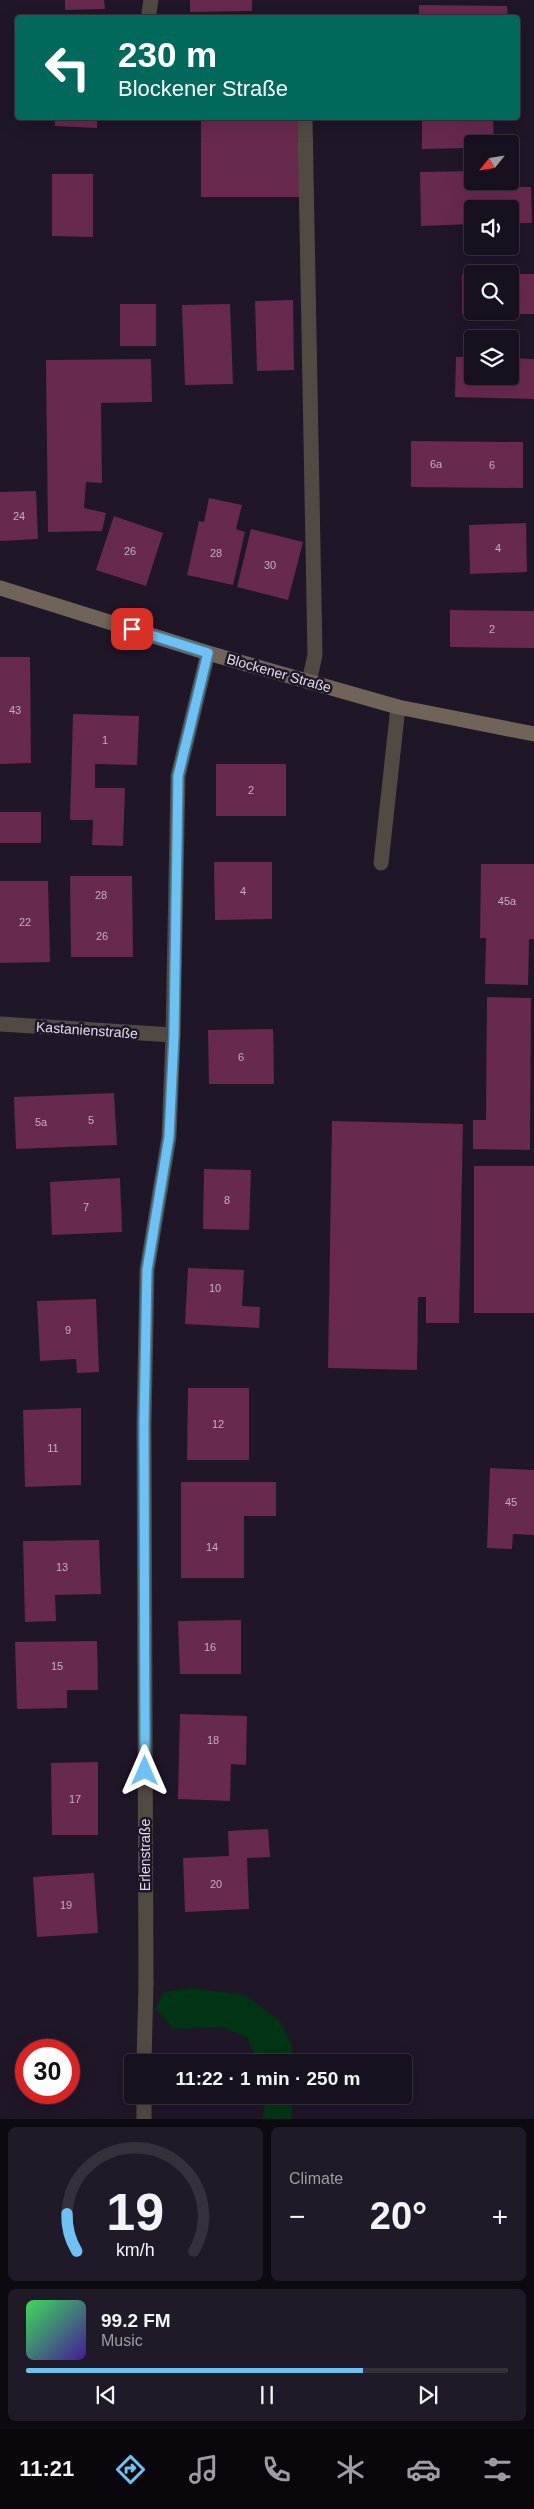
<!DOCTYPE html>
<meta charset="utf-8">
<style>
body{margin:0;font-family:Arial,sans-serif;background:#201927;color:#f1f3f6;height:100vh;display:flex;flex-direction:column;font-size:19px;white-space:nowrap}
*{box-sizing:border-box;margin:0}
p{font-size:16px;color:#9e9da4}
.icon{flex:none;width:28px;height:28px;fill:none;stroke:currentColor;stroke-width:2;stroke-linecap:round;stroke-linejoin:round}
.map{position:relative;height:2119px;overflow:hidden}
.details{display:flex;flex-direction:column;gap:8px;padding:8px;background:#0d0910;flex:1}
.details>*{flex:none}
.banner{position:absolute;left:15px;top:15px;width:505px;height:105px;border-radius:5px;box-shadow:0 5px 20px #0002,0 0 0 1px #36303c;background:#00695c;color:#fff;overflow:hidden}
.needle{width:32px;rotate:240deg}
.controls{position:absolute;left:464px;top:135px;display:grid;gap:10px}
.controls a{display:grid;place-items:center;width:55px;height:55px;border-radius:5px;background:#17101e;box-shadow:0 5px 20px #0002,0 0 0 1px #36303c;font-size:25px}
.speed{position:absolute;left:15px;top:2039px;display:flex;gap:10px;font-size:25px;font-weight:700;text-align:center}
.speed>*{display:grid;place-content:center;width:65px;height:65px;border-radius:50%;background:#17101e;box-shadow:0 5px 20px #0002,0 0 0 1px #36303c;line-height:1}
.speed .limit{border:8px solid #d22;background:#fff;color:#111}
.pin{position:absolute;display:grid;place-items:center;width:42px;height:42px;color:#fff;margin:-21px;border-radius:10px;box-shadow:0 2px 8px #0006}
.me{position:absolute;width:55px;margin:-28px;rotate:0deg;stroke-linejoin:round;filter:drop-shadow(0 0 4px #0008)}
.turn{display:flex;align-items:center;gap:18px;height:105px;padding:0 20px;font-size:22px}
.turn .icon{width:65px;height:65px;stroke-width:2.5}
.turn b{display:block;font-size:35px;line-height:42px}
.big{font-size:38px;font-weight:800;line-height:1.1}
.details .tile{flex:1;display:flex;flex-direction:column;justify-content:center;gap:8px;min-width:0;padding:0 18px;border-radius:8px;background:#201927}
.details .dial{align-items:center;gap:0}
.dial svg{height:130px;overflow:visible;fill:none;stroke:#36303c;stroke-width:7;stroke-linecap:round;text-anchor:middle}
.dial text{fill:#f1f3f6;stroke:none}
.song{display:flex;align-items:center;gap:15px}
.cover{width:60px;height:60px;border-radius:8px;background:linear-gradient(135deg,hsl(130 70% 55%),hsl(260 70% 35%))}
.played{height:5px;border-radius:2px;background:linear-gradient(90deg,#6ec2f3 70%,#36303c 70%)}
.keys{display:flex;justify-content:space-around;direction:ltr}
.heat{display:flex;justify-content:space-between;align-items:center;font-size:28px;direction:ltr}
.details .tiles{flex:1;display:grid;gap:8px;grid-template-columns:1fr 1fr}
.tile:last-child{grid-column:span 2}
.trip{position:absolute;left:124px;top:2054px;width:288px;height:50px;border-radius:5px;background:#17101e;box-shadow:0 5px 20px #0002,0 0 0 1px #36303c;font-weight:800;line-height:50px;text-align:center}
.dock{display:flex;height:80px;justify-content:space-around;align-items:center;background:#09060c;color:#9e9da4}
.dock .icon{width:35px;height:35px}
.dock .active{color:#6ec2f3}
.dock b{font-size:22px;color:#f1f3f6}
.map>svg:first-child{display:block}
.green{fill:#003514}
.building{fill:#67294e}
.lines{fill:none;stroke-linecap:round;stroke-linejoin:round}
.lane{stroke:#514a42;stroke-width:15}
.street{stroke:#514a42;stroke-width:15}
.secondary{stroke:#706458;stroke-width:15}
.route-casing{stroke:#487e9e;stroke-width:12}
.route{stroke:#6ec2f3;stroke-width:9}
.labels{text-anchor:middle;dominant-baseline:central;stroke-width:5;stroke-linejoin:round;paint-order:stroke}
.number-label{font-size:11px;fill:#c2aec1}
.street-label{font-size:14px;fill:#e0dae7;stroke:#1f1628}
</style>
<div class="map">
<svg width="534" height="2119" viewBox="0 0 534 2119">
<rect width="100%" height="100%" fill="#1f1628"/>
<g class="green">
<polygon points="190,1988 245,1995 280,2021 292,2046 292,2062 256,2062 248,2038 222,2027 173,2029 156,2009 164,1992"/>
<polygon points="264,2095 292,2095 292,2119 263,2119"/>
</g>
<g class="building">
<polygon points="65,0 104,0 105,9 65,10"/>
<polygon points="190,0 252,0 252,11 190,12"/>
<polygon points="419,5 507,6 508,18 419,18"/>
<polygon points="55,118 97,118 97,128 55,126"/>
<rect x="201" y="118" width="98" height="79"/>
<polygon points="422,118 493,118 494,144 472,144 472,148 422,149"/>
<polygon points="472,171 472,181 489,181 491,187 531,187 532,223 510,223 510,209 472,209 472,224 421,226 420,172"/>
<polygon points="52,174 93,174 93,237 52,236"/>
<polygon points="462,274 472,274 472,311 510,311 510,274 534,274 534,314 462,314"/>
<polygon points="293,300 294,370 257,371 255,301"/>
<rect x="120" y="304" width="36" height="42"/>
<polygon points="230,304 233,384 185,385 182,305"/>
<polygon points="456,357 472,357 472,376 510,376 510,358 534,359 534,399 455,397"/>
<polygon points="151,359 152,402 101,403 102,483 86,482 84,508 106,513 102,531 48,532 46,360"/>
<polygon points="411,441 523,442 523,488 411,487"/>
<polygon points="36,491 38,539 0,541 0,492"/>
<polygon points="209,498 242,505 236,529 245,532 233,585 187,575 199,521 204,522"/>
<polygon points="114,516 163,533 146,586 96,570"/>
<polygon points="526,523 527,572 470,574 469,525"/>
<polygon points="251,529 303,542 288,600 237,587"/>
<polygon points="450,610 534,611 534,648 450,647"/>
<polygon points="0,657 30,657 31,763 0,764"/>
<polygon points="73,714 139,716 137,765 95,764 95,788 125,788 123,846 92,845 93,820 70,820"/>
<rect x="216" y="764" width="70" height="52"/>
<rect x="0" y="812" width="41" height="31"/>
<polygon points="214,862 272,862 272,919 215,920"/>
<polygon points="481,864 534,864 534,939 529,939 528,985 485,984 486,938 480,938"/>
<polygon points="70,876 132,876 133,957 71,957"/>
<polygon points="0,881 48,881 50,962 0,963"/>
<polygon points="487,997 531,998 530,1150 473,1149 473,1120 486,1120"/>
<polygon points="273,1029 274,1084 209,1084 208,1030"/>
<polygon points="114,1093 117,1145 16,1149 14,1097"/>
<polygon points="332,1121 463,1124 459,1323 426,1323 426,1297 418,1297 417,1370 328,1368"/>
<rect x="474" y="1166" width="60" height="147"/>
<polygon points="204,1169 251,1170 249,1230 203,1229"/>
<polygon points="120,1178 122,1232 52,1235 50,1182"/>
<polygon points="188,1268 244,1270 242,1306 260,1307 259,1328 185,1324"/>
<polygon points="96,1299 99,1372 77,1373 76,1359 40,1361 37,1301"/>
<polygon points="188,1388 249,1388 249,1460 187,1460"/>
<polygon points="81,1408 81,1485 25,1487 23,1410"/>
<polygon points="490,1468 534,1470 534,1535 513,1534 512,1549 487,1548"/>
<polygon points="181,1482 276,1482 276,1516 244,1516 244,1578 181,1578"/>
<polygon points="99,1540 101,1594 55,1595 56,1621 25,1622 23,1541"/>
<polygon points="241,1620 241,1674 180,1674 178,1621"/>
<polygon points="97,1641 98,1690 67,1690 67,1708 17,1709 15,1642"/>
<polygon points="180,1714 247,1716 246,1765 231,1764 230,1801 178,1799"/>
<polygon points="98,1762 98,1835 52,1835 51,1763"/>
<polygon points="268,1829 270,1857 247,1858 249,1909 185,1912 183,1858 229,1856 228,1831"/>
<polygon points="94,1873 98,1933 37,1937 33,1877"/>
</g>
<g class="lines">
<g class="lane">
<polyline points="149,13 151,0"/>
<polyline points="305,118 315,655 309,682"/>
<polyline points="381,863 398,707"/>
<polyline points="144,2062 146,1984"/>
<polyline points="144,2119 144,2095"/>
</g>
<g class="street">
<polyline points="0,1024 173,1035"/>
<polyline points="146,1984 144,1424 147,1270 169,1137 173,1035 178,776 208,653"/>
</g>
<polyline class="secondary" points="0,588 208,653 398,707 534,734"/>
</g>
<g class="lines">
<defs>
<polyline id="route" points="132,629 208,653 178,776 174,1035 169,1137 147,1270 144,1424 145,1771"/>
</defs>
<use href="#route" class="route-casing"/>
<use href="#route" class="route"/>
</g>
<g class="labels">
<g class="number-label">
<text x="436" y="464">6a</text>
<text x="492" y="465">6</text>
<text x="19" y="516">24</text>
<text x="498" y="548">4</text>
<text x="130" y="551">26</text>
<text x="216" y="553">28</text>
<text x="270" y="565">30</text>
<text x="492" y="629">2</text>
<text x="15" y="710">43</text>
<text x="105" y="740">1</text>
<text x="251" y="790">2</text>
<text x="243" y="891">4</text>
<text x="101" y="895">28</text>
<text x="507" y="901">45a</text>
<text x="25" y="922">22</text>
<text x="102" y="936">26</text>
<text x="241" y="1057">6</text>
<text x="91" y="1120">5</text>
<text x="41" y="1122">5a</text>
<text x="227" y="1200">8</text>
<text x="86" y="1207">7</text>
<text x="215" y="1288">10</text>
<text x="68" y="1330">9</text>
<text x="218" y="1424">12</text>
<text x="53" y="1448">11</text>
<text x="511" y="1502">45</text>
<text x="212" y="1547">14</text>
<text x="62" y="1567">13</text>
<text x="210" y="1647">16</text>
<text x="57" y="1666">15</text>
<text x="213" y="1740">18</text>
<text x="75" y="1799">17</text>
<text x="216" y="1884">20</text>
<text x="66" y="1905">19</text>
</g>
<g class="street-label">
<text transform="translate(279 673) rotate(16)">Blockener Straße</text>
<text transform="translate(87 1030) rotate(4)">Kastanienstraße</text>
<text transform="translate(145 1855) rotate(-90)">Erlenstraße</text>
</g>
</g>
</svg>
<div class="controls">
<a><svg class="needle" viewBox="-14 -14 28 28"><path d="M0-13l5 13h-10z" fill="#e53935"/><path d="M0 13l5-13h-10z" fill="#9e9da4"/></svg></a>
<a><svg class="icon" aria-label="sound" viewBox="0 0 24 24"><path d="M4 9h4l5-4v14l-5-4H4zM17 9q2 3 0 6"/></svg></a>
<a><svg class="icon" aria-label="search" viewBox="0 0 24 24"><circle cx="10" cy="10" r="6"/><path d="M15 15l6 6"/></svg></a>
<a><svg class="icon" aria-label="layers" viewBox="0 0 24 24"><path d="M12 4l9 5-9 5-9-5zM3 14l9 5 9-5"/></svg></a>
</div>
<div class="speed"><div class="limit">30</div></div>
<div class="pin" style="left:132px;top:629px;background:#d93025"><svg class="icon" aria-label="arrive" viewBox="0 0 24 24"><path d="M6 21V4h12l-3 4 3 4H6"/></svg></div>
<svg class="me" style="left:145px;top:1771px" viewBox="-20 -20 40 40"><path d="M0-17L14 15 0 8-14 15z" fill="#6ec2f3" stroke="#fff" stroke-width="4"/></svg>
<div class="trip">11:22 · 1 min · 250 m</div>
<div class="banner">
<div class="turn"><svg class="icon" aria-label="left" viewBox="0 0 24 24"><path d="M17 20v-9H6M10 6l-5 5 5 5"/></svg><div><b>230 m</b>Blockener Straße</div></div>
</div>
</div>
<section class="details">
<div class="tiles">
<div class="tile dial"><svg viewBox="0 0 100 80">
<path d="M14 69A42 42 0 1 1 86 69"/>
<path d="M14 69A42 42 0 0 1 8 46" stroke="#6ec2f3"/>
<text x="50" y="56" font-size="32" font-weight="700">19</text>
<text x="50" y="72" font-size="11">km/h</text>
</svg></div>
<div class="tile"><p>Climate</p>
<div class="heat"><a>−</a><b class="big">20°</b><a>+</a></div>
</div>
<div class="tile">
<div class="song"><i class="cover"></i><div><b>99.2 FM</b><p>Music</p></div></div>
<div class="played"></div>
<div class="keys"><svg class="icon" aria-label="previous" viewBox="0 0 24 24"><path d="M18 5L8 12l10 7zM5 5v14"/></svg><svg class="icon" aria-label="pause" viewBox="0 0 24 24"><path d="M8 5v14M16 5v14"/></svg><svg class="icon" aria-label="next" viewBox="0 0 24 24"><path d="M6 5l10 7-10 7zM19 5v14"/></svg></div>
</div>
</div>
</section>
<nav class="dock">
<b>11:21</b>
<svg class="icon active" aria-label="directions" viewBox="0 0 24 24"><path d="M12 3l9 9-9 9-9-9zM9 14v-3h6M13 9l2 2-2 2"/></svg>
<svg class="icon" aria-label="music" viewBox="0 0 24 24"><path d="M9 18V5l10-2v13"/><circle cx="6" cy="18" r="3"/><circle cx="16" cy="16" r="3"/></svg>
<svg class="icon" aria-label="phone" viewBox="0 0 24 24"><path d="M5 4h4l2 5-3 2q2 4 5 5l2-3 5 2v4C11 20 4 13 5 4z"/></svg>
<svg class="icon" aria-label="climate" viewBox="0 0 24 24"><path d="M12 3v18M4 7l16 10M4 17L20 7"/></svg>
<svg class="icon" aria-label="car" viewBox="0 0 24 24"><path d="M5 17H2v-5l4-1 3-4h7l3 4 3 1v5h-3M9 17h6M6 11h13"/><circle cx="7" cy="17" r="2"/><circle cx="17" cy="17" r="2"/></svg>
<svg class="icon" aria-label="filters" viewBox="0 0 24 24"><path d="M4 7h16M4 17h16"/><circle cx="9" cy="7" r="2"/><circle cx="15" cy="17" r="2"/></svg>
</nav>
